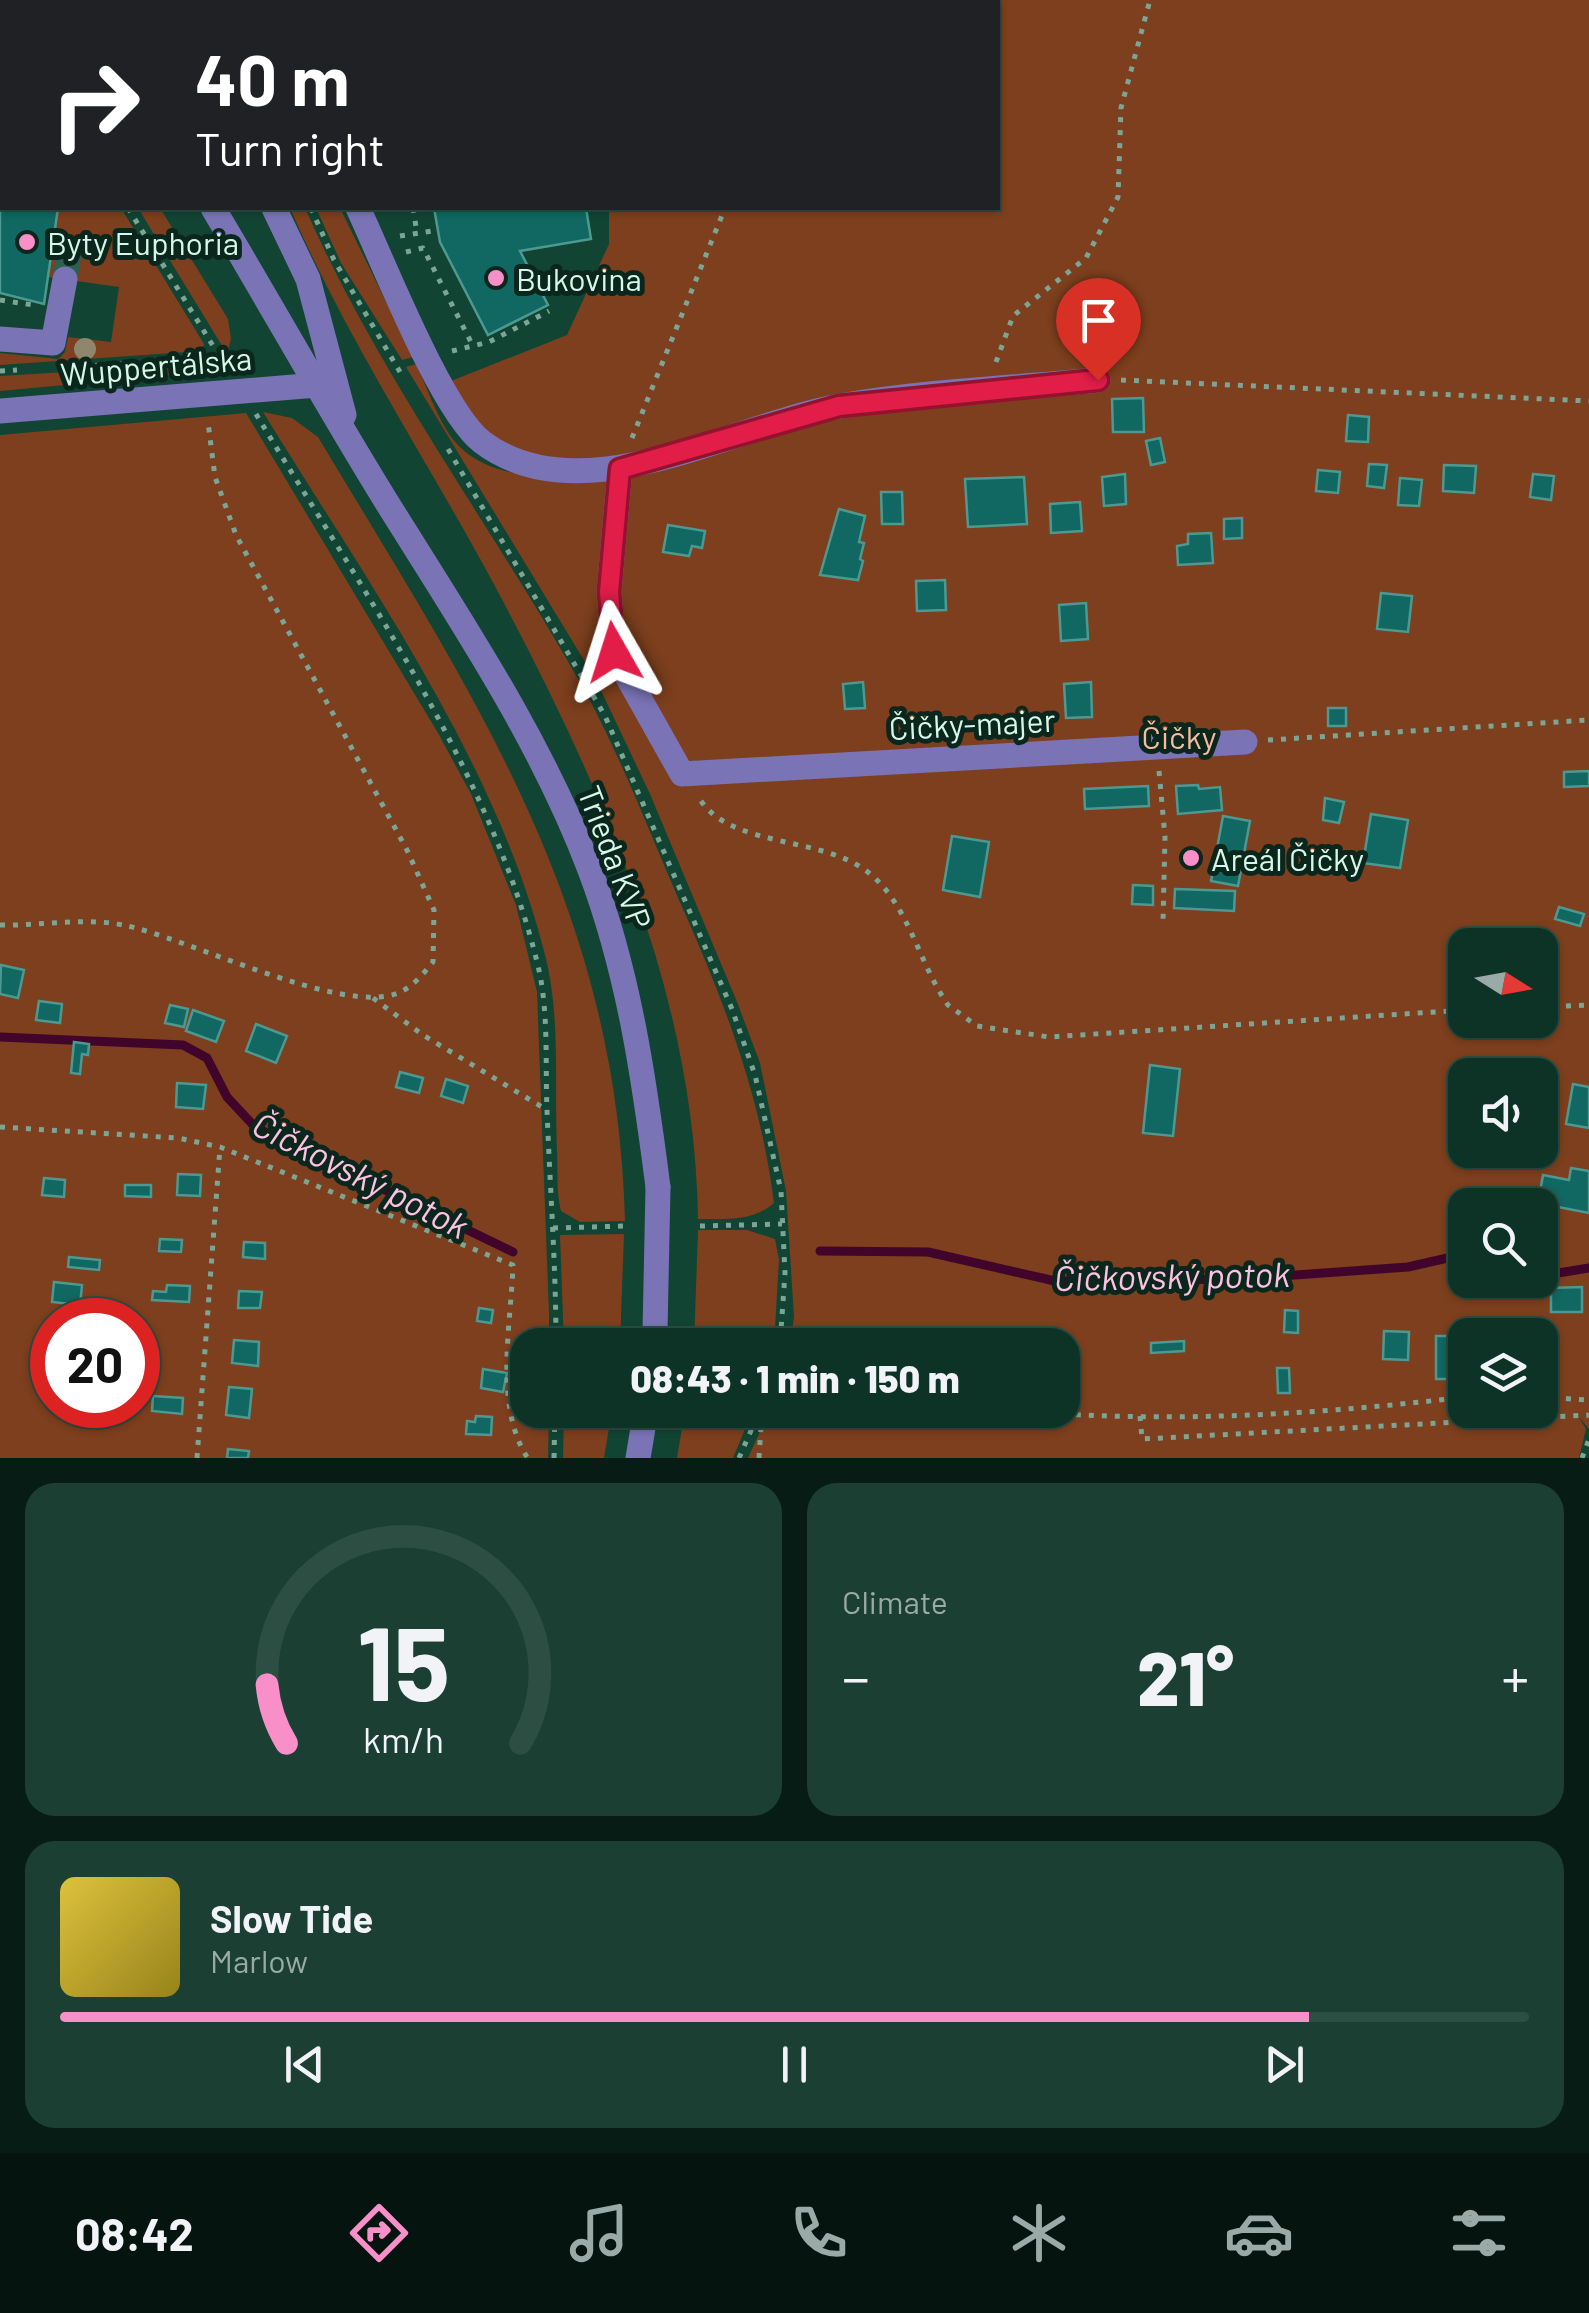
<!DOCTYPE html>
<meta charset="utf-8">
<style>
body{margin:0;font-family:Barlow,sans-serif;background:#1b3f32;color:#f1f3f6;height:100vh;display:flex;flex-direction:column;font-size:38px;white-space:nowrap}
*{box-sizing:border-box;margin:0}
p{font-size:32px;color:#9aaaa7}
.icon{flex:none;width:55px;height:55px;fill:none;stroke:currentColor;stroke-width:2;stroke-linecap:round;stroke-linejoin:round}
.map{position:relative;height:1458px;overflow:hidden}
.sheet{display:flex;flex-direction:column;gap:25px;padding:25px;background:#071c15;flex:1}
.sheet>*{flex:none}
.banner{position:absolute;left:0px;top:0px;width:1000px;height:210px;box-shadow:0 2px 8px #0004,0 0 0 2px #2d4e43;background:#202124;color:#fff;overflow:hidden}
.needle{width:65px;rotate:101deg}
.controls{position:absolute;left:1448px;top:928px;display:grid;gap:20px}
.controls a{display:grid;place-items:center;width:110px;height:110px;border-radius:20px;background:#0d3326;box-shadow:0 2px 8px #0004,0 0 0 2px #2d4e43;font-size:50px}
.speed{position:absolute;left:30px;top:1298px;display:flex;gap:20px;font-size:50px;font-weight:700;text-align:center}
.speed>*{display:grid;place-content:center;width:130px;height:130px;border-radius:50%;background:#0d3326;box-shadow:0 2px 8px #0004,0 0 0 2px #2d4e43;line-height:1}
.speed .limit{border:15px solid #d22;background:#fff;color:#111}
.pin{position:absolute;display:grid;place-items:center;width:85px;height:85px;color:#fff;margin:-102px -42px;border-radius:50% 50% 50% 0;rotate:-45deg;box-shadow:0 0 10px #0007}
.pin .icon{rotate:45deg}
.me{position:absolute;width:110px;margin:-55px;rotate:354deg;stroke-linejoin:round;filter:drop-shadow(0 0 8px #0008)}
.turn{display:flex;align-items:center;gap:35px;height:210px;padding:0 30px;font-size:45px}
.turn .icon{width:130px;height:130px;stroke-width:2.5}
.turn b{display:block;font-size:70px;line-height:85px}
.big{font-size:75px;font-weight:800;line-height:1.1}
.sheet .widget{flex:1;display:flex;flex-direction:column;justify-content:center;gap:15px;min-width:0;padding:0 35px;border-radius:30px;background:#1b3f32}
.sheet .dial{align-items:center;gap:0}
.dial svg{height:260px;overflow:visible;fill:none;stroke:#2d4e43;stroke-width:7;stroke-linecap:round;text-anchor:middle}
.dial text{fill:#f1f3f6;stroke:none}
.song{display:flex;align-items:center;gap:30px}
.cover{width:120px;height:120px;border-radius:15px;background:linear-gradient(135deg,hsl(50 70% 55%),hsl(50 70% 35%))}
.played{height:10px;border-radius:5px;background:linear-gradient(90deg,#f98fc8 85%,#2d4e43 85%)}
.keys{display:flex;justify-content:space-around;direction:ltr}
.heat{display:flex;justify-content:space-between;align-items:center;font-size:55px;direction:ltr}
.sheet .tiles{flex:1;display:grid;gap:25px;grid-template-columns:1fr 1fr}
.widget:last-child{grid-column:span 2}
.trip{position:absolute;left:510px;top:1328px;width:570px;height:100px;border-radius:30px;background:#0d3326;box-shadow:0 2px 8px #0004,0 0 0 2px #2d4e43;font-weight:800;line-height:100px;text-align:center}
.tab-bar{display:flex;height:160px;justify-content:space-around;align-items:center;background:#05140f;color:#9aaaa7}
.tab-bar .icon{width:70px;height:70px}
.tab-bar .selected{color:#f98fc8}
.tab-bar b{font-size:45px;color:#f1f3f6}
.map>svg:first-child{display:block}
.green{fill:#7d3f1d;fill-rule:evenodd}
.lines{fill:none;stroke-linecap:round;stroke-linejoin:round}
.stream{stroke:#41052b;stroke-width:9}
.building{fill:#116761;stroke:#4d9991;stroke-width:2.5}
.minor-tunnel{stroke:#2f5f4e;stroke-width:25;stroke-dasharray:25 12;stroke-linecap:butt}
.path{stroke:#7ca596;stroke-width:5;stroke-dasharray:5 8;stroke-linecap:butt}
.minor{stroke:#7a73b6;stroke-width:25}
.minor-bridge{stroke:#7a73b6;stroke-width:25}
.tree{fill:#8f866e}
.route-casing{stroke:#92132f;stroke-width:25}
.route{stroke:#e11d48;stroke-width:18}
.poi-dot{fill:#f98fc8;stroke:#0b271d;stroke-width:4}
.labels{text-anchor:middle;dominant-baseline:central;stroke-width:10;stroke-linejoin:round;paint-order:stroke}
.poi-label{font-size:32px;fill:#d7f7e9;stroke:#0b271d;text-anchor:start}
.street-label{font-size:32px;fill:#d7f7e9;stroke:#0b271d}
.park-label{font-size:32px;fill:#f6bc9f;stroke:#0b271d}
.water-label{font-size:35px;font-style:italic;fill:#fdc2e0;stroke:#0b271d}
</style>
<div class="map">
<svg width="1589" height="1458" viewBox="0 0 1589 1458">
<rect width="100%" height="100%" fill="#143"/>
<g class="green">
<path d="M 673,0 L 1589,0 L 1589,1429 L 1578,1416 L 1586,1429 L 1579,1458 L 748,1458 L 770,1410 L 1062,1410 L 1062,1345 L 790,1345 L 794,1317 L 786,1191 L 760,1063 L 737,1002 L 650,794 L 596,680 L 406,367 L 416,364 C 428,389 440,428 460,447 C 496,483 567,478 612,478 C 608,526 599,576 602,624 C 605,671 657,751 686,788 L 614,653 L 609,592 L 619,469 C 530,469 488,471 441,385 L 567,335 L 609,244 L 609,208 L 998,208 L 998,2 ZM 1465,945 L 1540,945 L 1540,1020 L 1465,1020 ZM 1465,1075 L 1540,1075 L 1540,1150 L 1465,1150 ZM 1465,1205 L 1540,1205 L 1540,1280 L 1465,1280 ZM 1465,1335 L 1540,1335 L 1540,1410 L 1465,1410 Z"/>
<polygon points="58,208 121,208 204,344 202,351 0,365 0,353 58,359 65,352 68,337 111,342 119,287 48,277"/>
<polygon points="138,208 160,208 228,319 231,339 227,354"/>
<path d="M 290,208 L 305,208 C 379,376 492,526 582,686 C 620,754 648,829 679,900 C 723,998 761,1096 774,1203 C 752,1222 726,1219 698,1219 C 695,1002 608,801 506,607 C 436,473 350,347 290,208 Z"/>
<polygon points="316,208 340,208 413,357 402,360 341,263"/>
<polygon points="215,363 212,369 194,373 0,391 0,376"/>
<path d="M 263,412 L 292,418 L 318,437 C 474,697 617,905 625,1221 L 580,1222 L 561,1211 C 556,1192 558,1171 557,1151 C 554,1088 561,1016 545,955 C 497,762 366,580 263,412 Z"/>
<path d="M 246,413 L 438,733 L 471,794 L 516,905 L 537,992 L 549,1314 L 549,1345 L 528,1345 L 528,1410 L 549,1410 L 548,1458 L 0,1458 L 0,435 ZM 52,1320 L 138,1320 L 138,1405 L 52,1405 Z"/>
<polygon points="698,1230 747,1230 775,1239 779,1260 774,1345 694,1345"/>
<polygon points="624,1234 620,1345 564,1345 560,1235"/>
<polygon points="564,1410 612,1410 604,1458 563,1458"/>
<polygon points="685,1410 753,1410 733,1458 677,1458"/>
</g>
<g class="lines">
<g class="stream">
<polyline points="0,1037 183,1045 207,1058 227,1097 255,1127 513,1252"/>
<polyline points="820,1251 928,1252 1055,1281 1240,1279 1408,1267 1465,1254"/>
<polyline points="1540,1276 1589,1268"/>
</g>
</g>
<g class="building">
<polygon points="0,171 2,208 58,208 44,304 0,293"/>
<polygon points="434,208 586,208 591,239 520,251 548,305 488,335 440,242"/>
<polygon points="1143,398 1144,432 1113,432 1112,399"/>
<polygon points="1348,415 1369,417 1368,442 1346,441"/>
<polygon points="1160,438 1165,462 1151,465 1146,441"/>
<polygon points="1369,464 1387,465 1384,488 1367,486"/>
<polygon points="1444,465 1476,466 1474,493 1443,491"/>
<polygon points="1318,470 1340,472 1338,493 1316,491"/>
<polygon points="1125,474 1126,504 1104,506 1102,477"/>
<polygon points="1533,474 1554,476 1551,500 1530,497"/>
<polygon points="1024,477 1027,524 968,527 965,479"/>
<polygon points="1400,478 1422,480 1419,506 1398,505"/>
<polygon points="881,492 902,492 903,524 882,524"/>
<polygon points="1080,502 1082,531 1051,533 1050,504"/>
<polygon points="839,509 865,516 859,542 864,543 860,559 863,561 858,580 820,575"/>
<polygon points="1242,518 1242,538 1224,539 1224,519"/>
<polygon points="668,525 705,531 702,548 692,546 689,556 663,552"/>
<polygon points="1211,533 1213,563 1178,565 1177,546 1188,544 1188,534"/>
<polygon points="945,580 946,610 917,611 916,581"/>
<polygon points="1381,593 1412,596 1408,632 1377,629"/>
<polygon points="1086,603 1088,639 1061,641 1059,605"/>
<polygon points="863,682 865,708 845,709 843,684"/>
<polygon points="1091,682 1092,717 1066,718 1064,684"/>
<rect x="1328" y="708" width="18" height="18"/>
<polygon points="1589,771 1589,786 1564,787 1564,772"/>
<polygon points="1198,785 1199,789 1220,787 1222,810 1178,814 1176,786"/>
<polygon points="1148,786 1149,806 1085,809 1084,789"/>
<polygon points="1325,798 1344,802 1339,823 1323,820"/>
<polygon points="1371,814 1408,820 1400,868 1363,863"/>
<polygon points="1223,816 1250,821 1238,886 1211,881"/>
<polygon points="952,836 989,842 980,897 943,890"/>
<polygon points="1133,885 1153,886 1153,905 1132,904"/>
<polygon points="1175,889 1235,891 1234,911 1174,908"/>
<polygon points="1559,907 1584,914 1580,926 1555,919"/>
<polygon points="1,965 24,970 18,998 0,994"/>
<polygon points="39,1001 62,1004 60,1023 36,1020"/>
<polygon points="170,1005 188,1009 184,1027 165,1023"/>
<polygon points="193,1010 224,1021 216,1042 186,1031"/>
<polygon points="256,1024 287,1036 276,1063 246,1051"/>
<polygon points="74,1042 89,1044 88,1055 82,1054 80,1074 71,1073"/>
<polygon points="1150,1065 1180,1069 1173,1136 1143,1133"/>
<polygon points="400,1072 423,1078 419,1093 396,1087"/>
<polygon points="446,1079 468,1086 463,1103 441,1096"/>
<polygon points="177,1083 206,1085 203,1109 176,1107"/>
<polygon points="1573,1084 1589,1087 1589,1128 1566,1124"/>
<polygon points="1571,1168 1589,1171 1589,1213 1538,1203 1543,1175 1569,1180"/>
<polygon points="178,1174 201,1175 200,1196 177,1195"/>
<polygon points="44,1178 65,1180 64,1197 42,1195"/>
<polygon points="125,1185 151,1185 151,1197 125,1196"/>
<polygon points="160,1239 182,1240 181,1252 159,1251"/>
<polygon points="244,1242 265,1243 265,1259 243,1257"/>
<polygon points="69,1257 100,1260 99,1270 68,1267"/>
<polygon points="54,1282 82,1285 80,1305 52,1302"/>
<polygon points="167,1285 190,1286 189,1302 152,1300 153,1291 166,1292"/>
<polygon points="1582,1287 1582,1312 1551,1312 1551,1288"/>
<polygon points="239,1291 262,1292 260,1308 238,1308"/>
<polygon points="479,1308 493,1310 491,1323 477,1321"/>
<polygon points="1285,1310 1298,1311 1298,1333 1284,1332"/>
<polygon points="1384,1331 1409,1332 1408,1360 1383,1359"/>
<rect x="1436" y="1336" width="29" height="43"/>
<polygon points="234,1340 259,1342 258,1366 232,1363"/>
<polygon points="1184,1341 1184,1351 1151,1353 1151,1343"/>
<polygon points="1277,1368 1289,1368 1290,1393 1278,1393"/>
<polygon points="483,1369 507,1373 503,1392 481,1388"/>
<polygon points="229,1387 252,1389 249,1418 226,1415"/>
<polygon points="153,1396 183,1398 182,1414 152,1411"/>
<polygon points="476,1416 492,1417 491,1435 466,1434 467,1421 475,1422"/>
<polygon points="228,1449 249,1451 248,1458 227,1458"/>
</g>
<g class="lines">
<g class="minor-tunnel">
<polyline points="517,0 524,2"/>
<polyline points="65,279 70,248"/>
</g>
<g class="path">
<polyline points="1,0 2,3"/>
<polyline points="173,0 174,2"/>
<polyline points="403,2 404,0"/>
<polyline points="813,2 814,0"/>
<polyline points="0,166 2,166"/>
<polyline points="128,208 226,367"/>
<polyline points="311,208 334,260 400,372"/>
<polyline points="413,208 417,233"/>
<polyline points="400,236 438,230"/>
<polyline points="406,252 423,248 473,346"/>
<polyline points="0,300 33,305"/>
<polyline points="452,351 489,342 549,311"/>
<polyline points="996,362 1013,316 1086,258 1118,197 1121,108 1150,0"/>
<polyline points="68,367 221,358"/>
<polyline points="0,371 17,370"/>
<polyline points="1121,380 1589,401"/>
<path d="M 256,414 C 358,584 492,773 538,966 C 549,1012 545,1063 547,1110 C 550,1188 556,1267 556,1345"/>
<polyline points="632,438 725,208"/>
<polyline points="448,449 605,716 732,1009 755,1075 781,1191 785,1273 780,1345"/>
<polyline points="1268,740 1589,720"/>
<polyline points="1159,771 1165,837 1163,922"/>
<path d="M 701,801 C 733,848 824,836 869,873 C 909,905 919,964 948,1005 L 977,1026 L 1049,1037 L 1465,1010"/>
<path d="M 0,925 C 41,926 83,917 123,925 C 188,938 342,1016 398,993 C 413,987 423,974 433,962 L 434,910 L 407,850 L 236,535 L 215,477 L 208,422"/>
<polyline points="373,998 423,1035 547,1110"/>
<polyline points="1540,1007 1589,1005"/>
<path d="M 0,1127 L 178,1138 L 220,1147 L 513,1265 C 511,1325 494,1405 527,1457"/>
<polyline points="700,1226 782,1224"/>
<polyline points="553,1228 624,1226"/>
<polyline points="1540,1397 1589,1400"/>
<path d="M 1011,1410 C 1162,1424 1314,1415 1465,1397"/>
<polyline points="1140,1416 1142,1439 1589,1415"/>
<polyline points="197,1458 220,1147"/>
<polyline points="554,1458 555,1410"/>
<polyline points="739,1458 760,1410"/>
<polyline points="759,1458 762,1411"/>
<polyline points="1582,1458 1589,1439"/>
</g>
<g class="minor">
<polyline points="89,0 90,2"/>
<polyline points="336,0 337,2"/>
<polyline points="362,2 363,0"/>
<polyline points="570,2 571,0"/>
<polyline points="661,2 662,0"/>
<polyline points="0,113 2,112"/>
<path d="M 213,208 C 271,305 326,404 386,501 C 460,620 540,738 590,870 C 629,973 644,1078 658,1187"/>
<polyline points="274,208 308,279 344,415"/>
<path d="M 358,208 C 383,261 441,410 482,442 C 581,517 735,424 840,406 C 924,391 1013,388 1098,380"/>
<polyline points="0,339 53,343 65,279"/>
<polyline points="0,411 317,385"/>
<polyline points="620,469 609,592 614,653 682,774 1245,742"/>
<polyline points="638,1458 646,1410"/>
</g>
<polyline class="minor-bridge" points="655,1331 658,1187"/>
</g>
<circle class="tree" cx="85" cy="349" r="11"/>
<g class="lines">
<defs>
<polyline id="route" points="614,652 609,592 620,469 839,406 1098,380"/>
</defs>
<use href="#route" class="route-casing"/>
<use href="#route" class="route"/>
</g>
<g class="poi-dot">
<circle cx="27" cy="242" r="10"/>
<circle cx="496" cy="278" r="10"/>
<circle cx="1191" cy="858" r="10"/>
</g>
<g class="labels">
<g class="poi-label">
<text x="47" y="242">Byty Euphoria</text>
<text x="516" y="278">Bukovina</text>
<text x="1211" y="858">Areál Čičky</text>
</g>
<g class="street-label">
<text transform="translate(156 365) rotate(-5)">Wuppertálska</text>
<text transform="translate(972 723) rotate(-3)">Čičky-majer</text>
<text transform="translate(616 857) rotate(69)">Trieda KVP</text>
</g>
<g class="park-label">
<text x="1179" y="736">Čičky</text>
</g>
<g class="water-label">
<text transform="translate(361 1174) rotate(27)">Čičkovský potok</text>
<text transform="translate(1172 1275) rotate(-1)">Čičkovský potok</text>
</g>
</g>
</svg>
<div class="controls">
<a><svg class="needle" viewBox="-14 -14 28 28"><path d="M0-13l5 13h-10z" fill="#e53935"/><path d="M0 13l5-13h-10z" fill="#9aaaa7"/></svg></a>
<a><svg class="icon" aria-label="sound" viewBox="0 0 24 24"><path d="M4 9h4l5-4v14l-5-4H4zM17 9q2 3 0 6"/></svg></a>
<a><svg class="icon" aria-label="search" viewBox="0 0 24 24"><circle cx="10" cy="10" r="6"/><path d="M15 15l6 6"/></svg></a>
<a><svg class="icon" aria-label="layers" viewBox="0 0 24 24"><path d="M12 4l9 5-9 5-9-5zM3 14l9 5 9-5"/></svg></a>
</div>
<div class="speed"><div class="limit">20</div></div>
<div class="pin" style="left:1098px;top:380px;background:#d93025"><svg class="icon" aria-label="arrive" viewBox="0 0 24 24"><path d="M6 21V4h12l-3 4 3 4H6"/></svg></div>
<svg class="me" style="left:614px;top:652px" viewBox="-20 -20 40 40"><path d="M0-17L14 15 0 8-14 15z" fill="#e11d48" stroke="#fff" stroke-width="4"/></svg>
<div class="trip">08:43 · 1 min · 150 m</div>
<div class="banner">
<div class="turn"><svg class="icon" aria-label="right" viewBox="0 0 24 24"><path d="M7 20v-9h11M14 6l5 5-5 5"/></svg><div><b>40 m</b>Turn right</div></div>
</div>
</div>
<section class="sheet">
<div class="tiles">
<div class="widget dial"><svg viewBox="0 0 100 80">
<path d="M14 69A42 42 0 1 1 86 69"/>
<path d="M14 69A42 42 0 0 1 8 51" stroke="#f98fc8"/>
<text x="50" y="56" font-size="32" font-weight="700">15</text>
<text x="50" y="72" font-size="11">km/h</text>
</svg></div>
<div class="widget"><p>Climate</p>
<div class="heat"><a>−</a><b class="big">21°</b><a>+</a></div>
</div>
<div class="widget">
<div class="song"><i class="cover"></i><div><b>Slow Tide</b><p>Marlow</p></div></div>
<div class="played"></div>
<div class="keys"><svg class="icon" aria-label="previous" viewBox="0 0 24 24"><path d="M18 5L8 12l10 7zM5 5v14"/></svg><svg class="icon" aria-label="pause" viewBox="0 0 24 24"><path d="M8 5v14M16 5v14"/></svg><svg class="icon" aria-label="next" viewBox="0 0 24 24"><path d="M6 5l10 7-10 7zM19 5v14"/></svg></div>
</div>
</div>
</section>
<nav class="tab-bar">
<b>08:42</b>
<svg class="icon selected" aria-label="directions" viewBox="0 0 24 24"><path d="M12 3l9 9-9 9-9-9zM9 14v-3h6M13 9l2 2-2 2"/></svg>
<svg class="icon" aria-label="music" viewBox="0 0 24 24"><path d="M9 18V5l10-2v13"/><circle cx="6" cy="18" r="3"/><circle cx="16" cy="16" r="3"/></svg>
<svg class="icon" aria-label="phone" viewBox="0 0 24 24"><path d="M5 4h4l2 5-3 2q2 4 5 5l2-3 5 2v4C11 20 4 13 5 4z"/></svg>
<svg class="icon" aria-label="climate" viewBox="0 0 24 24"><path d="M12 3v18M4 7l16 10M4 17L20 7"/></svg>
<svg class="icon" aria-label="car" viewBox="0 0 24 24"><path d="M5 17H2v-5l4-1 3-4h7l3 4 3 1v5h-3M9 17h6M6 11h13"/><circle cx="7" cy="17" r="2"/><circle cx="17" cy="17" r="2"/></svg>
<svg class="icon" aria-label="filters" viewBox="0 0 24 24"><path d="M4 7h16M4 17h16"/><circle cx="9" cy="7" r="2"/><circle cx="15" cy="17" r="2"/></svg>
</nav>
